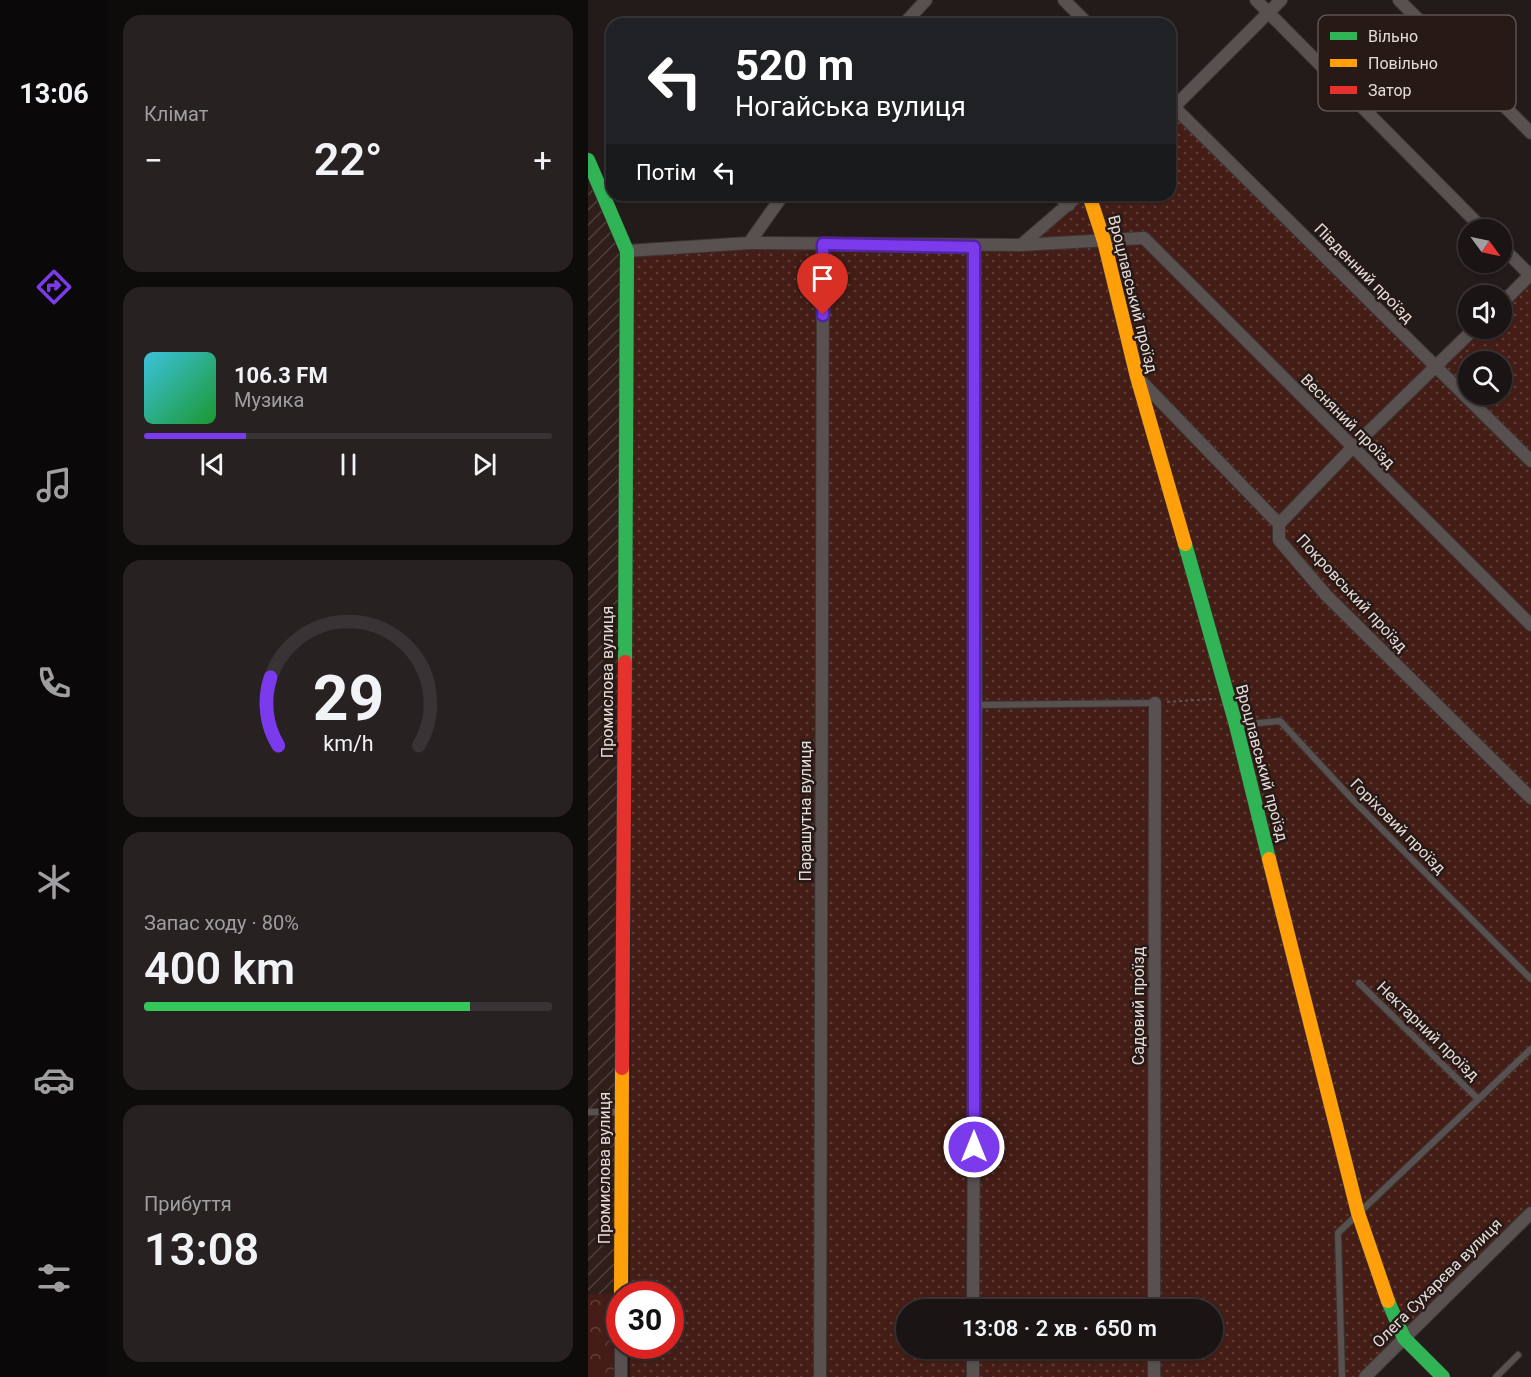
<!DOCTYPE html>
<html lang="uk">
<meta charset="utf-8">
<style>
body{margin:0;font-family:Roboto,sans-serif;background:#272122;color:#f1f3f6;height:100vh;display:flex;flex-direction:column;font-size:22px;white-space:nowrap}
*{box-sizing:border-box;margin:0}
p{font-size:20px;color:#9f9ea0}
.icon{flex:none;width:33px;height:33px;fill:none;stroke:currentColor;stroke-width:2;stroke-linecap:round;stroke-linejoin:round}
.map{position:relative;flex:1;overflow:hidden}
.sheet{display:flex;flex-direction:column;gap:15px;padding:15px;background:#0e0b0b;width:480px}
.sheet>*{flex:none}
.guide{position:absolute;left:18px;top:18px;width:570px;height:183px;border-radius:18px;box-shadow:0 2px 4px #0004,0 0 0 2px #383334;background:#202124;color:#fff;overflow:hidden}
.needle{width:39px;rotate:123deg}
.controls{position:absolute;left:870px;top:219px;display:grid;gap:12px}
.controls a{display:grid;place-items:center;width:54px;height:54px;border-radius:50%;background:#1a1414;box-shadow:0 2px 4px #0004,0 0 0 2px #383334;font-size:30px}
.speed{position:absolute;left:18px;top:1281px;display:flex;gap:12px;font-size:30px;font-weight:700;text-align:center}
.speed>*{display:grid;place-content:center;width:78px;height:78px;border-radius:50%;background:#1a1414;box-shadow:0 2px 4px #0004,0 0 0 2px #383334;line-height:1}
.speed .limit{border:9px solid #d22;background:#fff;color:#111}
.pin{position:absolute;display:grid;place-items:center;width:51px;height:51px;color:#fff;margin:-62px -26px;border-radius:50% 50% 50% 0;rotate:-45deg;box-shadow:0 0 6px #0007}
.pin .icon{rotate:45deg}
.me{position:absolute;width:66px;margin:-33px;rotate:0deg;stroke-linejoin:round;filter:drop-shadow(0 0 4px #0008)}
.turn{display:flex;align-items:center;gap:21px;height:126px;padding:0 30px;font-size:27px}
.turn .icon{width:78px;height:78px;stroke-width:2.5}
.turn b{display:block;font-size:42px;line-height:51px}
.then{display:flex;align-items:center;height:57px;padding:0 30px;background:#0003;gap:12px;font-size:22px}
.big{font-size:45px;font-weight:600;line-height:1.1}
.sheet .tile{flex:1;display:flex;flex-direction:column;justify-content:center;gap:9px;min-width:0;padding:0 21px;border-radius:18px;background:#272122}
.sheet .dial{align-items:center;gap:0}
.dial svg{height:156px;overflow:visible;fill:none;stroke:#383334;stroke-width:7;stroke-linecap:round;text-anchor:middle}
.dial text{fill:#f1f3f6;stroke:none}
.song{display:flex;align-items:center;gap:18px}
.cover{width:72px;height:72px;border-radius:9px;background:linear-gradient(135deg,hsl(190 70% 55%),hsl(130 70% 35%))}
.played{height:6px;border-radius:3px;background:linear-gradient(90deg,#7c3aed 25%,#383334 25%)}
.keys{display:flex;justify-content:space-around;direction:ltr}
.heat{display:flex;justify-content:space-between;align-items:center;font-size:33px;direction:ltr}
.charge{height:9px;border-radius:4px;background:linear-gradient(90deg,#34c759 80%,#383334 0)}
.trip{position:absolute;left:308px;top:1299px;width:327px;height:60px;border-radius:30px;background:#1a1414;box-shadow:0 2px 4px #0004,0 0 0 2px #383334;font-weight:600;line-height:60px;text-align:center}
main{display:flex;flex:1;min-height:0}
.tabs{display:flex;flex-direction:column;width:108px;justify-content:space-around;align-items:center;background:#0a0808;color:#9f9ea0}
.tabs .icon{width:42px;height:42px}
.tabs .on{color:#7c3aed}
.tabs b{font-size:27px;color:#f1f3f6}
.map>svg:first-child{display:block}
.industrial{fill:url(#industrial-furrows)}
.forest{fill:url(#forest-crowns)}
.garden{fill:url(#garden-dots);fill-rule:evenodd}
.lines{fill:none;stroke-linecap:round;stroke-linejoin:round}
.lane-casing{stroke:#3a3534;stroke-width:8}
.street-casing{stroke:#3a3534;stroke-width:14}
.fast-casing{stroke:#3a3534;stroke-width:15}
.slow-casing{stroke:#3a3534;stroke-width:15}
.jam-casing{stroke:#3a3534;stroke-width:15}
.path{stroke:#595554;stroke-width:2;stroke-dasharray:3 3;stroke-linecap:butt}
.lane{stroke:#585150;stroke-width:6}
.street{stroke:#585150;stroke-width:12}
.fast{stroke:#30b455;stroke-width:14}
.slow{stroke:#ff9f0a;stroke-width:14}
.jam{stroke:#e5322d;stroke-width:14}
.route-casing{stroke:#51269a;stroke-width:15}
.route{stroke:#7c3aed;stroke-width:10}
.labels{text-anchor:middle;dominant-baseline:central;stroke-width:5;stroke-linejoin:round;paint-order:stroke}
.street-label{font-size:16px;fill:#e4dbd8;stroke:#261916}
.key{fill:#261916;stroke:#5f5350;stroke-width:1.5}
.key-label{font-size:16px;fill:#e4dbd8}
</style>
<main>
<nav class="tabs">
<b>13:06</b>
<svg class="icon on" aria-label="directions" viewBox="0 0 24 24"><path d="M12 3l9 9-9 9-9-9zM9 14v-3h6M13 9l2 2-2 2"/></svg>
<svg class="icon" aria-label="music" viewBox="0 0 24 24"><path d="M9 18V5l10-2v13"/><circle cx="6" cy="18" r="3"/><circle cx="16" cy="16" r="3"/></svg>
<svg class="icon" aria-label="phone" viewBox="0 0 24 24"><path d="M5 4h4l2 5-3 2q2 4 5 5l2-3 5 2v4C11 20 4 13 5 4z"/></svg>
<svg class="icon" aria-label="climate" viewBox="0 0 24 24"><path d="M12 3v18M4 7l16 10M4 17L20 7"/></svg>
<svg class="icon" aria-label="car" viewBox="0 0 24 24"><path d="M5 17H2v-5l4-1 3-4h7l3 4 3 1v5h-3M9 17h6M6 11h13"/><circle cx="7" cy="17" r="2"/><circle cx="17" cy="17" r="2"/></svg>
<svg class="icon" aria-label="filters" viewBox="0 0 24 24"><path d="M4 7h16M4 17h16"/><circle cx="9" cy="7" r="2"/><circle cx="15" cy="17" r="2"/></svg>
</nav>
<section class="sheet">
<div class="tile"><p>Клімат</p>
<div class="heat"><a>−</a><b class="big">22°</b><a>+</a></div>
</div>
<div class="tile">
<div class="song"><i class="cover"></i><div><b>106.3 FM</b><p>Музика</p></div></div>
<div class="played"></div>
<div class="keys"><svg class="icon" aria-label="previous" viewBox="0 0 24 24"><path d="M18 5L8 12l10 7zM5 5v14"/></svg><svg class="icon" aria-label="pause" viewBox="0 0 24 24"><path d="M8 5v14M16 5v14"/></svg><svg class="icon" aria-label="next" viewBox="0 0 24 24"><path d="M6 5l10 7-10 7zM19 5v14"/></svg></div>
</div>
<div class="tile dial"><svg viewBox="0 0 100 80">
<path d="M14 69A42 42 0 1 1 86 69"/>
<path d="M14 69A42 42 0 0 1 10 34" stroke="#7c3aed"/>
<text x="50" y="56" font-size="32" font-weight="700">29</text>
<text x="50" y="72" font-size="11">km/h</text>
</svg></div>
<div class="tile"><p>Запас ходу · 80%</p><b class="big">400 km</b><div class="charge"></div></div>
<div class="tile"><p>Прибуття</p><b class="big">13:08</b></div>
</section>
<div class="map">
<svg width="943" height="1377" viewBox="0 0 943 1377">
<defs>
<pattern id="industrial-furrows" width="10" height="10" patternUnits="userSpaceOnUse" patternTransform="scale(1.5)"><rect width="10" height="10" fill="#301e1a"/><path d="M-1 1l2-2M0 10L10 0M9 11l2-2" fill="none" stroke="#4e3e3b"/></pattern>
<pattern id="forest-crowns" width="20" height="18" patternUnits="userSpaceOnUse" patternTransform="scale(1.5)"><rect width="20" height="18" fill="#441e16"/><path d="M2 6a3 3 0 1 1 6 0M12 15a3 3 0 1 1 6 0" fill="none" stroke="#5f3e37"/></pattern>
<pattern id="garden-dots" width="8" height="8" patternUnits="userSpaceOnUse" patternTransform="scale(1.5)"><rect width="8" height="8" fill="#441e16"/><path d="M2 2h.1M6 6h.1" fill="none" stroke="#5f3e37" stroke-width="1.8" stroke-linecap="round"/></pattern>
</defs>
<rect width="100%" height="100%" fill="#221b1a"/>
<polygon class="industrial" points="0,180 32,254 27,1293 0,1295"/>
<polygon class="forest" points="27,1293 28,1377 0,1377 0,1295"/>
<path class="garden" d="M 582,111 L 847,366 L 887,329 L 914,328 L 914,303 L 943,274 L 943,1206 L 770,1377 L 42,1377 L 42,1346 L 82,1346 L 82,1294 L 42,1294 L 45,249 L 433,245 L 491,195 L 582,195 ZM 880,362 L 914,362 L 914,394 L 880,394 ZM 318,1310 L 624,1310 L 624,1348 L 318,1348 Z"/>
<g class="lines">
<defs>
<g id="lane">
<polyline points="388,705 567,703"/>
<polyline points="651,725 692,721 766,801 943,979"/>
<polyline points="771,983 890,1099"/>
<polyline points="0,1112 32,1112"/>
<polyline points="754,1377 750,1233 943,1049"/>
<polyline points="908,1377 930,1355"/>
</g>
<g id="street">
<polyline points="476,0 500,24"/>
<polyline points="668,0 896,230"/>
<polyline points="811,0 943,133"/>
<polyline points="316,24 338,0"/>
<polyline points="582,103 943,461"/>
<polyline points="582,111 693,0"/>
<polyline points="470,195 481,205"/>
<polyline points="161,243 195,195"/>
<polyline points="433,245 556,238 943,625"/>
<polyline points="914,247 942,275"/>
<polyline points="39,251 161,243 433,245 491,195"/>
<polyline points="914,303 943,274"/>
<polyline points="552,380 691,524 691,540 738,595 943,798"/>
<polyline points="691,524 764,448 887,328"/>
<polyline points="385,1310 388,705 386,247"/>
<polyline points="566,1310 567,703"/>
<polyline points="33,1346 33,1377"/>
<polyline points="232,1377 235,244"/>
<polyline points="385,1377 385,1348"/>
<polyline points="566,1377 566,1348"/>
<polyline points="777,1377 943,1213"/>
</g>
<g id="fast">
<polyline points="0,160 39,251 37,662"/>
<polyline points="597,544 648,725 681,859"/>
<polyline points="800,1301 816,1338 855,1377"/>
</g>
<g id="slow">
<polyline points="501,195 516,241 549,377 597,544"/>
<polyline points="681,859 770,1213 800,1301"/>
<polyline points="33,1294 34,1068"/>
</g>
<polyline id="jam" points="34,1068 37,662"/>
</defs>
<use href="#lane" class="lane-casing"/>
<use href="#street" class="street-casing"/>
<use href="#fast" class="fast-casing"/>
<use href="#slow" class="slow-casing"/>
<use href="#jam" class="jam-casing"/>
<polyline class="path" points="579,702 624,699"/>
<use href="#lane" class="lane"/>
<use href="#street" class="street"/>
<use href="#fast" class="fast"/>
<use href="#slow" class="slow"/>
<use href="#jam" class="jam"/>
</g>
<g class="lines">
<defs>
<polyline id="route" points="235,315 235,244 386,247 386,1147"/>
</defs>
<use href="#route" class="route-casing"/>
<use href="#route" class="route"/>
</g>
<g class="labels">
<g class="street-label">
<text transform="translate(776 273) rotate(45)">Південний проїзд</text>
<text transform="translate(545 294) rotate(76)">Вроцлавський проїзд</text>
<text transform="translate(760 421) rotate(45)">Весняний проїзд</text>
<text transform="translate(764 593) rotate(47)">Покровський проїзд</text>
<text transform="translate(19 682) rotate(-90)">Промислова вулиця</text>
<text transform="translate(674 763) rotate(75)">Вроцлавський проїзд</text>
<text transform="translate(217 811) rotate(-90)">Парашутна вулиця</text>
<text transform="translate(810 826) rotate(45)">Горіховий проїзд</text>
<text transform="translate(550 1006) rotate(-90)">Садовий проїзд</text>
<text transform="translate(840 1031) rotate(44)">Нектарний проїзд</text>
<text transform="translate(16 1168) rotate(-90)">Промислова вулиця</text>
<text transform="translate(849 1283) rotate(-45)">Олега Сухарєва вулиця</text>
</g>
</g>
<rect x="730" y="15" width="198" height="96" rx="9" class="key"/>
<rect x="742" y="32" width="27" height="8" fill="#30b455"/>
<rect x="742" y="59" width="27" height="8" fill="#ff9f0a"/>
<rect x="742" y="86" width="27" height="8" fill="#e5322d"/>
<g class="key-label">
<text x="780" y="42">Вільно</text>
<text x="780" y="69">Повільно</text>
<text x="780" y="96">Затор</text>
</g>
</svg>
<div class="controls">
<a><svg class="needle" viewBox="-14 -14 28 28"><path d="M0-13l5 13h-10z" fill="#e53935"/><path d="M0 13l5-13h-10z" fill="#9f9ea0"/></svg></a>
<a><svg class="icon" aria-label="sound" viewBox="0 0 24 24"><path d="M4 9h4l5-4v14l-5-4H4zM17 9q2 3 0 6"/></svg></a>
<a><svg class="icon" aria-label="search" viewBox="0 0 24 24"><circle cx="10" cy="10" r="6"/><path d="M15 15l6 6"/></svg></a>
</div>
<div class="speed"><div class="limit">30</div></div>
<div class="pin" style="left:235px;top:315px;background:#d93025"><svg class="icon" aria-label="arrive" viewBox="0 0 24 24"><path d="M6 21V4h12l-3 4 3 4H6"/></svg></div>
<svg class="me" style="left:386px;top:1147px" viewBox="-20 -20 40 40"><circle r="17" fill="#7c3aed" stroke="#fff" stroke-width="3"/><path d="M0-11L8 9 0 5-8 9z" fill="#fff"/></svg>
<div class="trip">13:08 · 2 хв · 650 m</div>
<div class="guide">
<div class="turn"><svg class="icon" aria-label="left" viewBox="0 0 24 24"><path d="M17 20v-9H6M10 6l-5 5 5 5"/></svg><div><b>520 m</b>Ногайська вулиця</div></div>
<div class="then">Потім<svg class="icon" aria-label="left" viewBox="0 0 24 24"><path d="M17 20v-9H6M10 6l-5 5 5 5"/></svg></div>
</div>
</div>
</main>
